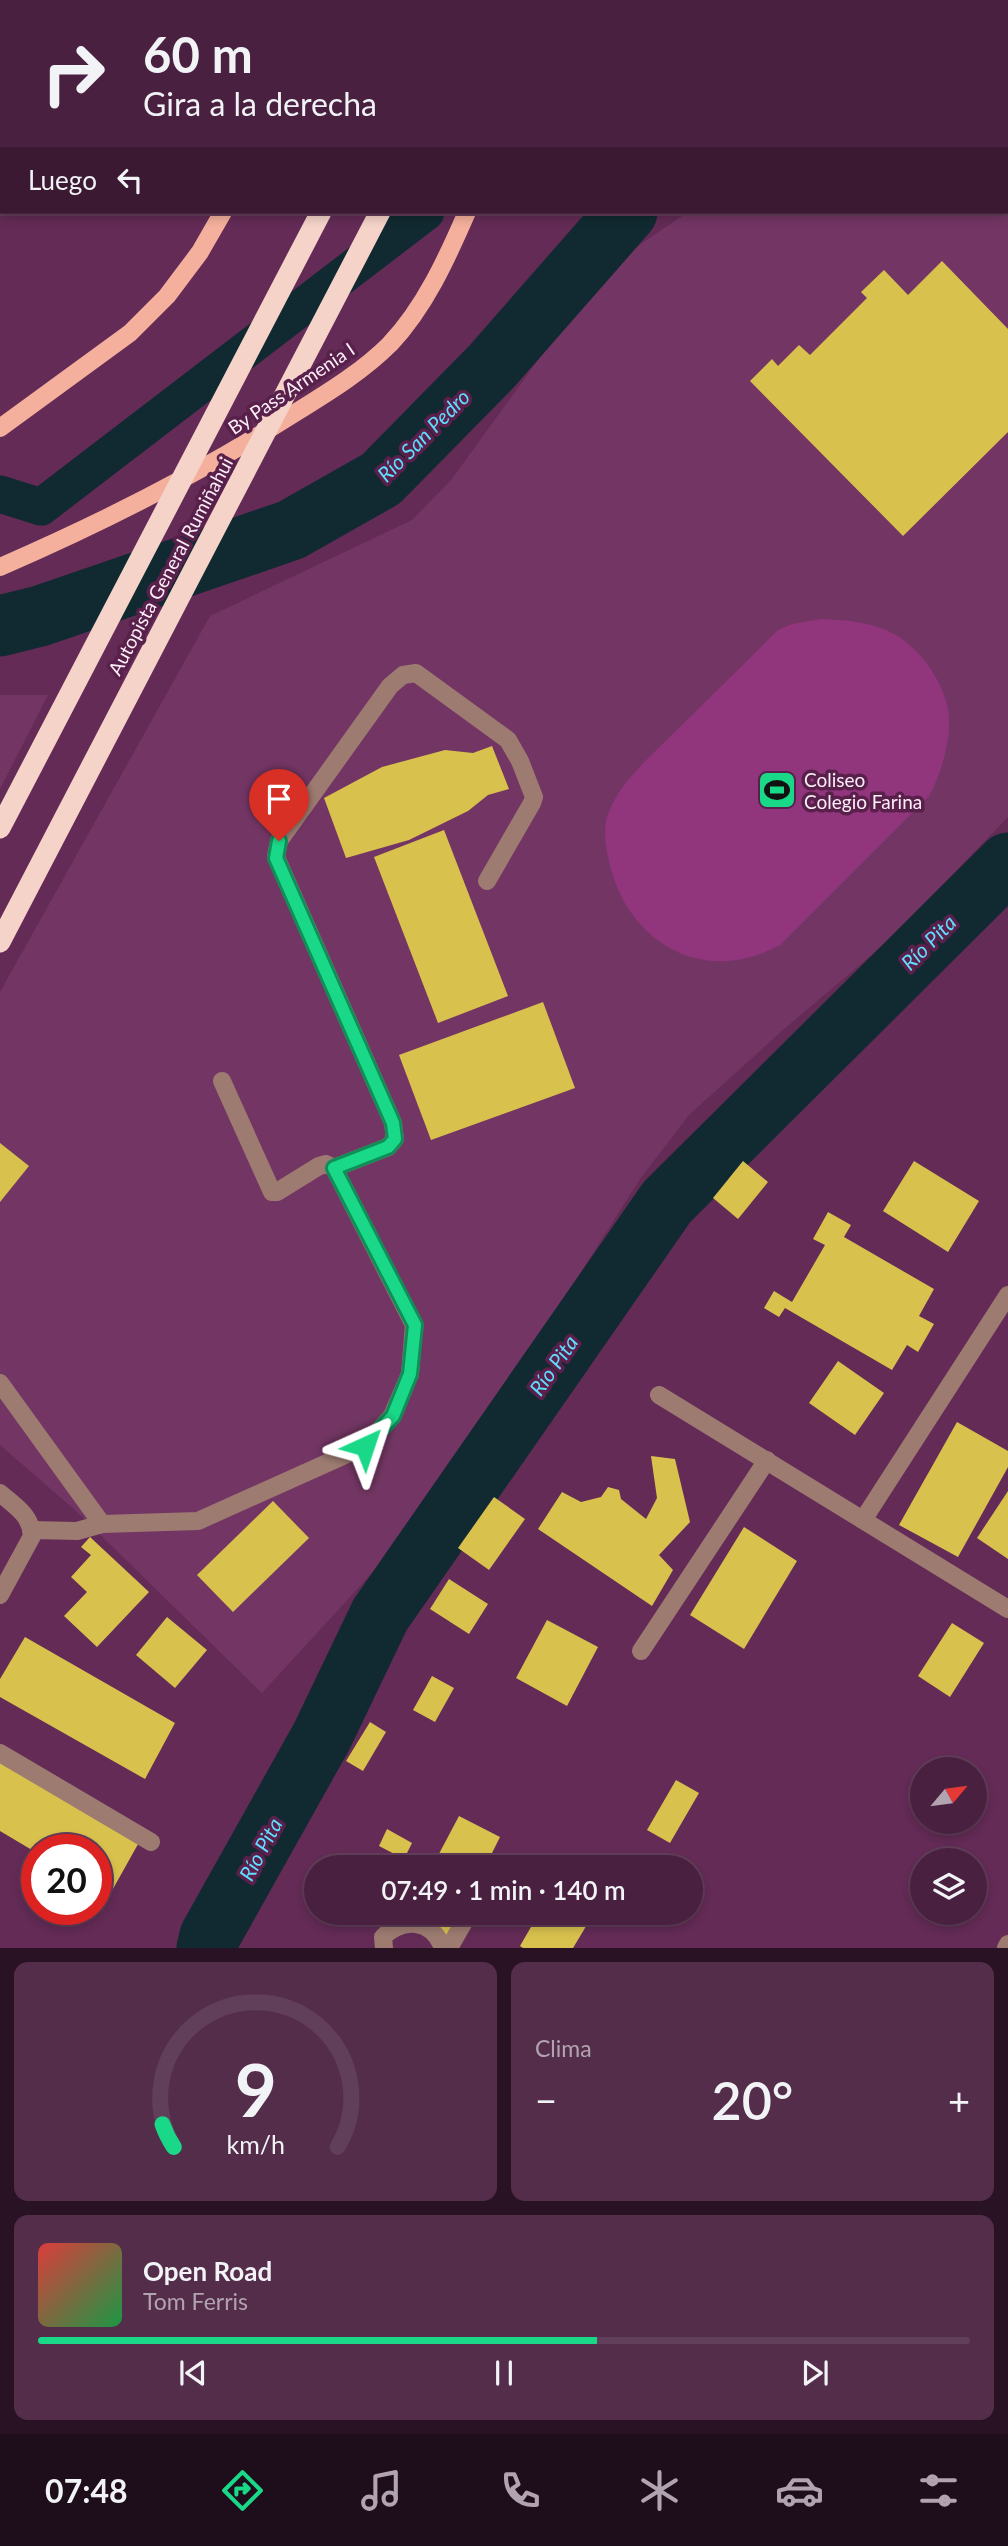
<!DOCTYPE html>
<html lang="es">
<meta charset="utf-8">
<style>
body{margin:0;font-family:Lato,sans-serif;background:#542d4b;color:#f1f3f6;height:100vh;display:flex;flex-direction:column;font-size:26px;white-space:nowrap}
*{box-sizing:border-box;margin:0}
p{font-size:23px;color:#b2a3b1}
.icon{flex:none;width:38px;height:38px;fill:none;stroke:currentColor;stroke-width:2;stroke-linecap:round;stroke-linejoin:round}
.map{position:relative;height:1948px;overflow:hidden}
.details{display:flex;flex-direction:column;gap:14px;padding:14px;background:#291223;flex:1}
.details>*{flex:none}
.banner{position:absolute;left:0px;top:0px;width:1008px;height:214px;box-shadow:0 4px 10px #0003,0 0 0 2px #613e59;background:#4a2040;color:#f1f3f6;overflow:hidden}
.needle{width:46px;rotate:61deg}
.controls{position:absolute;left:910px;top:1757px;display:grid;gap:14px}
.controls a{display:grid;place-items:center;width:77px;height:77px;border-radius:50%;background:#4a2040;box-shadow:0 4px 10px #0003,0 0 0 2px #613e59;font-size:35px}
.speed{position:absolute;left:21px;top:1834px;display:flex;gap:14px;font-size:35px;font-weight:700;text-align:center}
.speed>*{display:grid;place-content:center;width:91px;height:91px;border-radius:50%;background:#4a2040;box-shadow:0 4px 10px #0003,0 0 0 2px #613e59;line-height:1}
.speed .limit{border:10px solid #d22;background:#fff;color:#111}
.pin{position:absolute;display:grid;place-items:center;width:60px;height:60px;color:#fff;margin:-72px -30px;border-radius:50% 50% 50% 0;rotate:-45deg;box-shadow:0 0 7px #0007}
.pin .icon{rotate:45deg}
.me{position:absolute;width:77px;margin:-38px;rotate:42deg;stroke-linejoin:round;filter:drop-shadow(0 0 5px #0008)}
.turn{display:flex;align-items:center;gap:24px;height:147px;padding:0 28px;font-size:32px}
.turn .icon{width:91px;height:91px;stroke-width:2.5}
.turn b{display:block;font-size:49px;line-height:60px}
.then{display:flex;align-items:center;height:66px;padding:0 28px;background:#0003;gap:14px;font-size:26px}
.big{font-size:52px;font-weight:600;line-height:1.1}
.details .widget{flex:1;display:flex;flex-direction:column;justify-content:center;gap:10px;min-width:0;padding:0 24px;border-radius:14px;background:#542d4b}
.details .dial{align-items:center;gap:0}
.dial svg{height:182px;overflow:visible;fill:none;stroke:#613e59;stroke-width:7;stroke-linecap:round;text-anchor:middle}
.dial text{fill:#f1f3f6;stroke:none}
.song{display:flex;align-items:center;gap:21px}
.cover{width:84px;height:84px;border-radius:10px;background:linear-gradient(135deg,hsl(0 70% 55%),hsl(140 70% 35%))}
.played{height:7px;border-radius:4px;background:linear-gradient(90deg,#19d988 60%,#613e59 60%)}
.keys{display:flex;justify-content:space-around;direction:ltr}
.heat{display:flex;justify-content:space-between;align-items:center;font-size:38px;direction:ltr}
.details .tiles{flex:1;display:grid;gap:14px;grid-template-columns:1fr 1fr}
.widget:last-child{grid-column:span 2}
.trip{position:absolute;left:304px;top:1855px;width:399px;height:70px;border-radius:35px;background:#4a2040;box-shadow:0 4px 10px #0003,0 0 0 2px #613e59;font-weight:600;line-height:70px;text-align:center}
.tab-bar{display:flex;height:112px;justify-content:space-around;align-items:center;background:#1e0d1a;color:#b2a3b1}
.tab-bar .icon{width:49px;height:49px}
.tab-bar .on{color:#19d988}
.tab-bar b{font-size:32px;color:#f1f3f6}
.map>svg:first-child{display:block}
.built{fill:#733664}
.green{fill:#91357c}
.lines{fill:none;stroke-linecap:round;stroke-linejoin:round}
.canal{stroke:#112a31;stroke-width:37}
.river{stroke:#112a31;stroke-width:61}
.building{fill:#d9c14e}
.minor{stroke:#9d7b71;stroke-width:18}
.major{stroke:#f4b09c;stroke-width:18}
.highway{stroke:#f5d3c9;stroke-width:21}
.route-casing{stroke:#108d58;stroke-width:18}
.route{stroke:#19d988;stroke-width:12}
.labels{text-anchor:middle;dominant-baseline:central;stroke-width:7;stroke-linejoin:round;paint-order:stroke}
.street-label{font-size:19px;fill:#fceef7;stroke:#58204b}
.poi-label{font-size:19px;fill:#fceef7;stroke:#58204b;text-anchor:start}
.water-label{font-size:21px;font-style:italic;fill:#60deff;stroke:#58204b}
</style>
<div class="map">
<svg width="1008" height="1948" viewBox="0 0 1008 1948">
<rect width="100%" height="100%" fill="#632b56"/>
<g class="built">
<polygon points="1008,7 1008,817 887,942 783,1030 689,1115 640,1179 546,1327 406,1536 262,1693 76,1511 0,1445 0,992 210,616 412,520 451,480 604,269 688,212 1006,212"/>
<polygon points="0,695 48,695 0,789"/>
</g>
<path class="green" d="M 821,619 C 848,620 875,622 899,637 C 924,653 948,689 949,718 C 950,743 941,775 929,796 L 780,945 C 704,987 627,943 609,861 C 605,844 602,827 610,809 C 623,779 653,754 675,732 C 709,698 744,664 778,630 L 792,624 Z"/>
<g class="lines">
<g class="canal">
<polyline points="650,2 652,0"/>
<polyline points="0,494 41,507 426,212"/>
</g>
<g class="river">
<polyline points="930,2 933,0"/>
<polyline points="0,626 40,616 291,530 381,479 492,366 627,212"/>
<polyline points="207,1948 210,1936 322,1736 380,1615 667,1202 1008,863"/>
</g>
</g>
<g class="building">
<polygon points="942,261 1008,329 1008,432 903,536 750,381 772,359 778,366 799,345 810,355 867,298 861,292 884,270 908,295"/>
<polygon points="492,746 509,789 488,795 468,811 409,840 346,858 324,798 382,767 445,750 473,753"/>
<polygon points="444,830 508,996 438,1023 374,857"/>
<polygon points="543,1002 575,1088 431,1140 399,1055"/>
<polygon points="0,1143 29,1166 0,1202"/>
<polygon points="743,1161 768,1182 738,1219 713,1198"/>
<polygon points="914,1161 979,1201 948,1252 883,1211"/>
<polygon points="828,1212 851,1225 844,1237 934,1289 919,1316 934,1324 918,1352 907,1345 892,1370 785,1308 779,1317 764,1308 774,1291 792,1302 825,1245 813,1239"/>
<polygon points="838,1361 884,1393 855,1435 809,1403"/>
<polygon points="957,1422 1008,1451 1008,1467 958,1557 899,1525"/>
<polygon points="651,1456 675,1459 690,1522 659,1555 673,1570 652,1606 538,1529 562,1492 581,1502 601,1497 608,1487 619,1490 621,1499 646,1519 657,1498"/>
<polygon points="1008,1491 1008,1559 977,1538"/>
<polygon points="494,1497 525,1519 489,1570 458,1548"/>
<polygon points="273,1501 309,1538 233,1612 197,1575"/>
<polygon points="744,1527 797,1561 744,1649 690,1615"/>
<polygon points="90,1537 149,1592 97,1647 64,1616 87,1592 71,1577 91,1555 81,1547"/>
<polygon points="449,1579 488,1604 469,1634 430,1609"/>
<polygon points="167,1617 207,1650 175,1688 136,1655"/>
<polygon points="547,1620 598,1647 567,1706 516,1678"/>
<polygon points="952,1623 984,1643 950,1697 918,1676"/>
<polygon points="25,1637 175,1723 145,1779 0,1697 0,1679"/>
<polygon points="432,1676 454,1688 435,1722 413,1710"/>
<polygon points="370,1722 386,1732 363,1771 346,1761"/>
<polygon points="0,1753 142,1837 109,1896 96,1888 96,1850 37,1850 37,1853 0,1831"/>
<polygon points="676,1780 699,1793 670,1843 647,1830"/>
<polygon points="459,1816 500,1837 485,1867 432,1867"/>
<polygon points="387,1829 412,1843 404,1859 379,1846"/>
<polygon points="409,1913 461,1913 449,1937 407,1915"/>
<polygon points="539,1913 594,1913 573,1948 523,1948 520,1946"/>
</g>
<g class="lines">
<g class="minor">
<polyline points="38,2 39,0"/>
<polyline points="0,73 2,69"/>
<polyline points="334,1168 388,1147 395,1139 393,1123 276,857 279,841 289,827 390,686 403,675 416,673 508,740 520,761 534,797 532,803 487,881"/>
<polyline points="0,1383 102,1524"/>
<polyline points="659,1395 1008,1609"/>
<path d="M 0,1493 C 15,1506 31,1515 32,1536 L 0,1595"/>
<polyline points="863,1520 1008,1295"/>
<polyline points="31,1530 77,1531 102,1524 198,1521 365,1446 392,1416 410,1374 414,1325 334,1168 326,1164 319,1166 277,1192 272,1192 222,1081"/>
<polyline points="641,1651 767,1460"/>
<polyline points="0,1753 151,1842"/>
<path d="M 384,1948 L 383,1937 C 403,1917 432,1919 443,1948"/>
<polyline points="449,1948 469,1913"/>
<polyline points="1006,1948 1008,1944"/>
</g>
<g class="major">
<polyline points="332,2 333,0"/>
<polyline points="557,2 558,0"/>
<polyline points="0,428 130,333 167,296 200,252 223,212"/>
<path d="M 0,567 C 99,524 195,476 287,418 C 322,396 360,374 390,344 C 425,307 447,258 467,212"/>
</g>
<g class="highway">
<polyline points="428,2 429,0"/>
<polyline points="489,2 490,0"/>
<polyline points="0,828 321,212"/>
<polyline points="0,942 380,212"/>
</g>
</g>
<g class="lines">
<defs>
<polyline id="route" points="279,841 276,858 393,1123 395,1139 388,1147 334,1168 415,1325 410,1374 393,1416 365,1446"/>
</defs>
<use href="#route" class="route-casing"/>
<use href="#route" class="route"/>
</g>
<defs>
<symbol id="stadium-square" viewBox="-11 -11 22 22"><rect x="-9" y="-9" width="18" height="18" rx="4" fill="#19d988" stroke="#58204b"/><path d="M0-5a6.5 5 0 1 0 0 10a6.5 5 0 1 0 0-10ZM-3.5-1.8h7v3.6h-7Z" fill="#111"/></symbol>
</defs>
<g fill-rule="evenodd">
<use href="#stadium-square" x="755" y="768" width="44" height="44"/>
</g>
<g class="labels">
<g class="street-label">
<text transform="translate(291 388) rotate(-34)">By Pass Armenia I</text>
<text transform="translate(170 566) rotate(-62)">Autopista General Rumiñahui</text>
</g>
<g class="poi-label">
<text x="804" y="779">Coliseo<tspan x="804" dy="22">Colegio Farina</tspan></text>
</g>
<g class="water-label">
<text transform="translate(423 435) rotate(-45)">Río San Pedro</text>
<text transform="translate(928 942) rotate(-45)">Río Pita</text>
<text transform="translate(553 1365) rotate(-55)">Río Pita</text>
<text transform="translate(260 1849) rotate(-62)">Río Pita</text>
</g>
</g>
</svg>
<div class="controls">
<a><svg class="needle" viewBox="-14 -14 28 28"><path d="M0-13l5 13h-10z" fill="#e53935"/><path d="M0 13l5-13h-10z" fill="#b2a3b1"/></svg></a>
<a><svg class="icon" aria-label="layers" viewBox="0 0 24 24"><path d="M12 4l9 5-9 5-9-5zM3 14l9 5 9-5"/></svg></a>
</div>
<div class="speed"><div class="limit">20</div></div>
<div class="pin" style="left:279px;top:841px;background:#d93025"><svg class="icon" aria-label="arrive" viewBox="0 0 24 24"><path d="M6 21V4h12l-3 4 3 4H6"/></svg></div>
<svg class="me" style="left:365px;top:1446px" viewBox="-20 -20 40 40"><path d="M0-17L14 15 0 8-14 15z" fill="#19d988" stroke="#fff" stroke-width="4"/></svg>
<div class="trip">07:49 · 1 min · 140 m</div>
<div class="banner">
<div class="turn"><svg class="icon" aria-label="right" viewBox="0 0 24 24"><path d="M7 20v-9h11M14 6l5 5-5 5"/></svg><div><b>60 m</b>Gira a la derecha</div></div>
<div class="then">Luego<svg class="icon" aria-label="left" viewBox="0 0 24 24"><path d="M17 20v-9H6M10 6l-5 5 5 5"/></svg></div>
</div>
</div>
<section class="details">
<div class="tiles">
<div class="widget dial"><svg viewBox="0 0 100 80">
<path d="M14 69A42 42 0 1 1 86 69"/>
<path d="M14 69A42 42 0 0 1 9 59" stroke="#19d988"/>
<text x="50" y="56" font-size="32" font-weight="700">9</text>
<text x="50" y="72" font-size="11">km/h</text>
</svg></div>
<div class="widget"><p>Clima</p>
<div class="heat"><a>−</a><b class="big">20°</b><a>+</a></div>
</div>
<div class="widget">
<div class="song"><i class="cover"></i><div><b>Open Road</b><p>Tom Ferris</p></div></div>
<div class="played"></div>
<div class="keys"><svg class="icon" aria-label="previous" viewBox="0 0 24 24"><path d="M18 5L8 12l10 7zM5 5v14"/></svg><svg class="icon" aria-label="pause" viewBox="0 0 24 24"><path d="M8 5v14M16 5v14"/></svg><svg class="icon" aria-label="next" viewBox="0 0 24 24"><path d="M6 5l10 7-10 7zM19 5v14"/></svg></div>
</div>
</div>
</section>
<nav class="tab-bar">
<b>07:48</b>
<svg class="icon on" aria-label="directions" viewBox="0 0 24 24"><path d="M12 3l9 9-9 9-9-9zM9 14v-3h6M13 9l2 2-2 2"/></svg>
<svg class="icon" aria-label="music" viewBox="0 0 24 24"><path d="M9 18V5l10-2v13"/><circle cx="6" cy="18" r="3"/><circle cx="16" cy="16" r="3"/></svg>
<svg class="icon" aria-label="phone" viewBox="0 0 24 24"><path d="M5 4h4l2 5-3 2q2 4 5 5l2-3 5 2v4C11 20 4 13 5 4z"/></svg>
<svg class="icon" aria-label="climate" viewBox="0 0 24 24"><path d="M12 3v18M4 7l16 10M4 17L20 7"/></svg>
<svg class="icon" aria-label="car" viewBox="0 0 24 24"><path d="M5 17H2v-5l4-1 3-4h7l3 4 3 1v5h-3M9 17h6M6 11h13"/><circle cx="7" cy="17" r="2"/><circle cx="17" cy="17" r="2"/></svg>
<svg class="icon" aria-label="filters" viewBox="0 0 24 24"><path d="M4 7h16M4 17h16"/><circle cx="9" cy="7" r="2"/><circle cx="15" cy="17" r="2"/></svg>
</nav>
